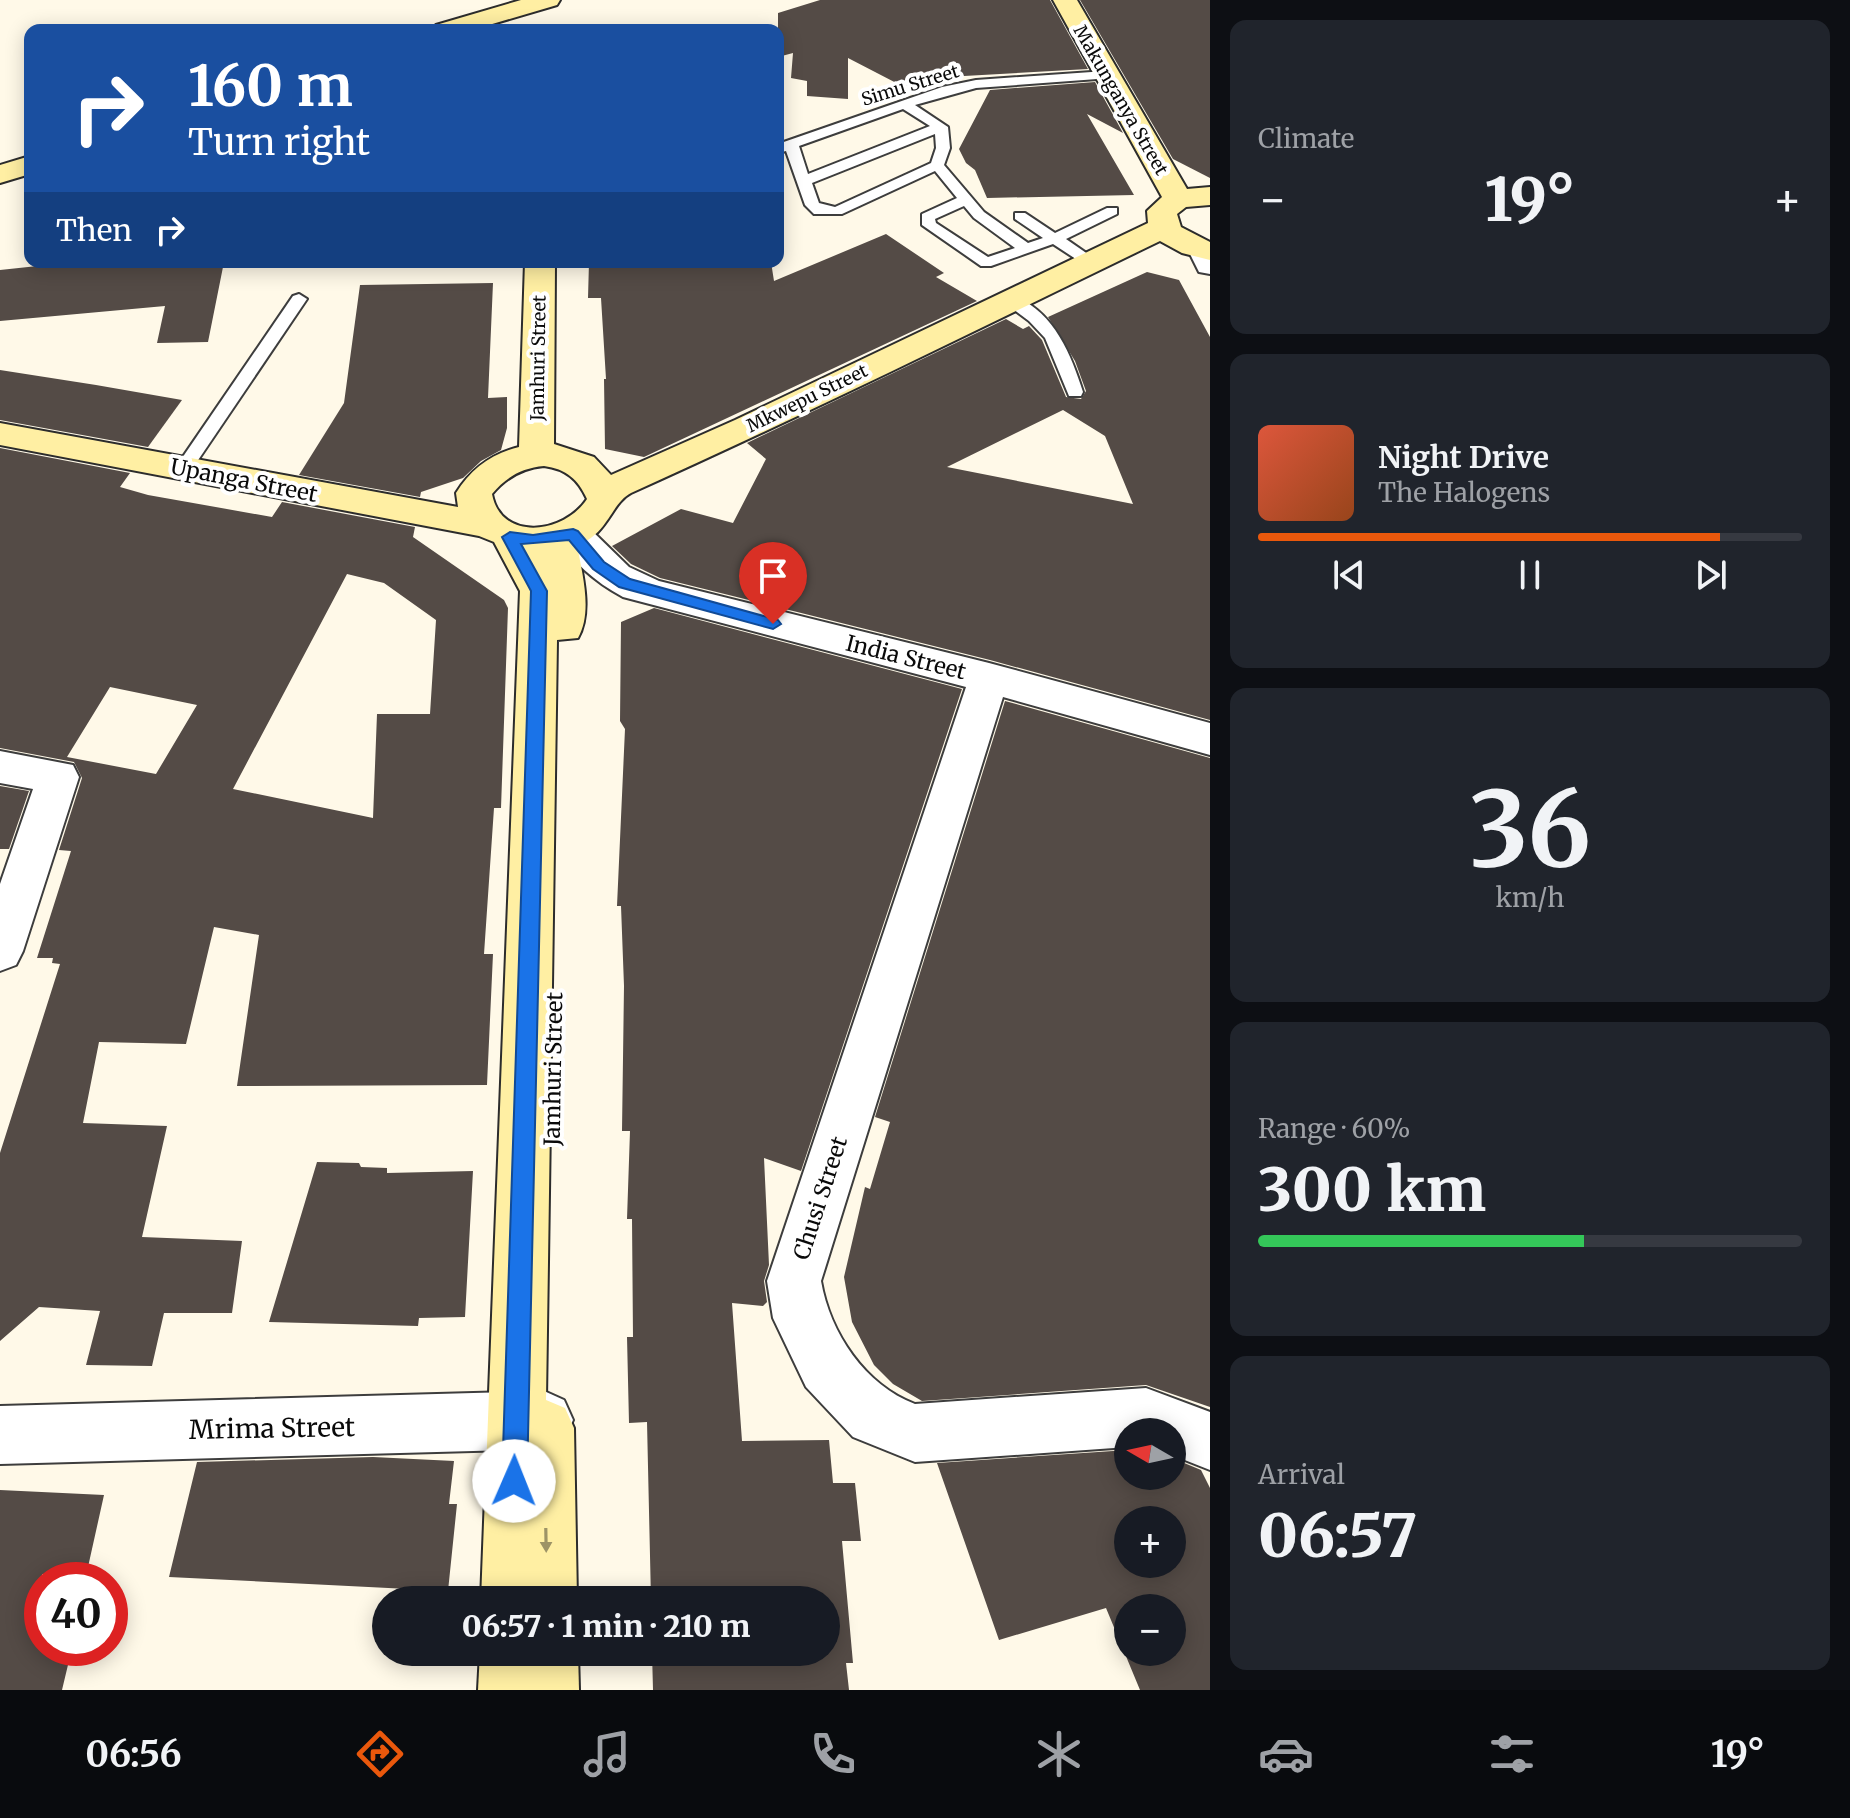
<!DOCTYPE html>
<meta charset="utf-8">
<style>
body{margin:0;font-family:Merriweather,serif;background:#20242c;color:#f1f3f6;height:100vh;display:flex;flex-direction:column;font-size:30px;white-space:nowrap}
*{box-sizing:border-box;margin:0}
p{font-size:26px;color:#9ea1a6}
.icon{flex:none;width:44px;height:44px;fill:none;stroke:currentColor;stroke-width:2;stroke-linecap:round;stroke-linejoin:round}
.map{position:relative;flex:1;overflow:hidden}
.drawer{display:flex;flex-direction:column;gap:20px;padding:20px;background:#0d0f14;width:640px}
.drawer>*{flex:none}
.banner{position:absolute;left:24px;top:24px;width:760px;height:244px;border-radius:16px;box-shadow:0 4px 20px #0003;background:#1a4fa0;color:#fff;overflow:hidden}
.needle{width:52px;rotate:279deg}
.buttons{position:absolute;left:1114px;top:1418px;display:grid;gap:16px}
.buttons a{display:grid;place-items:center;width:72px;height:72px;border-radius:50%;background:#171b24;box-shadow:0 4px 20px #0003;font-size:40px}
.speed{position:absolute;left:24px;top:1562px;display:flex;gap:16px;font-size:40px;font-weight:700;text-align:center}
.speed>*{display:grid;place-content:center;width:104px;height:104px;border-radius:50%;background:#171b24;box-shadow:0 4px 20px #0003;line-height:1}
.speed .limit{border:12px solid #d22;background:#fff;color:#111}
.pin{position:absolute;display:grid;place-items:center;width:68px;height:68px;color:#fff;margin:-82px -34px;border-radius:50% 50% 50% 0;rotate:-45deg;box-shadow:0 0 8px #0007}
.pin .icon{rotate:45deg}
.me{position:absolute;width:88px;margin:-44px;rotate:1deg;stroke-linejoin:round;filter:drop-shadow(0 0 6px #0008)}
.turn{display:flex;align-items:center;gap:28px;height:168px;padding:0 32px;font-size:36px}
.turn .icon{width:104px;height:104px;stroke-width:2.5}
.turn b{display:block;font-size:56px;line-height:68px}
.then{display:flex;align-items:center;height:76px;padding:0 32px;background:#0003;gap:16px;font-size:30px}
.big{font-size:60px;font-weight:800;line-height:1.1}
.drawer .widget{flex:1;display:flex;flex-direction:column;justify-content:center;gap:12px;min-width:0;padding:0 28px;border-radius:16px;background:#20242c}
.drawer .dial{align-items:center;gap:0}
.dial b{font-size:104px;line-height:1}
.song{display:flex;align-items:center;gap:24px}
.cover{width:96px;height:96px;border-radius:12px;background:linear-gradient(135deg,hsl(10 70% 55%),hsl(20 70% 35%))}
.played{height:8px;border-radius:4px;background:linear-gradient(90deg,#ea580c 85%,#363941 85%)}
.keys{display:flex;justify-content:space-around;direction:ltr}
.heat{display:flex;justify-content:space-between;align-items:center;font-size:44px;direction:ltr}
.charge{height:12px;border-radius:6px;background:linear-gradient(90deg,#34c759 60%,#363941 0)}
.trip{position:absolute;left:372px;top:1586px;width:468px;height:80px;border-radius:40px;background:#171b24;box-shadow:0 4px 20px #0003;font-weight:800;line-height:80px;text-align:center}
.tab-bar{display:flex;height:128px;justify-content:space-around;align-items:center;background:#090b0e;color:#9ea1a6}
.tab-bar .icon{width:56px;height:56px}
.tab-bar .on{color:#ea580c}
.tab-bar b{font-size:36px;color:#f1f3f6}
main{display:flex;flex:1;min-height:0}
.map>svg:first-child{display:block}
.building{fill:#544b46;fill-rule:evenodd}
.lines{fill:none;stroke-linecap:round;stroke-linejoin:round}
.lane-casing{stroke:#3d3d3d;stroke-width:4}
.street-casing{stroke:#3d3d3d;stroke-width:4}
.secondary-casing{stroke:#2c2c2c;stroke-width:4}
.lane{fill:#fff;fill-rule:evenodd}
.street{fill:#fff;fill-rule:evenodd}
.secondary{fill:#ffefa3;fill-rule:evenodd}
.oneway{fill:#9d9366}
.route{fill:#1a73e8;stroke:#114b97;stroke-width:2}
.labels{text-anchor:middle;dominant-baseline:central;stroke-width:8;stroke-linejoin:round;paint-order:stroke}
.far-street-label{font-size:18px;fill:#0a0a0a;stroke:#fff}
.street-label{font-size:22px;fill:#0a0a0a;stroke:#fff}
.near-street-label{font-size:26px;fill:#0a0a0a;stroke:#fff}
</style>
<main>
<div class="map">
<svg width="1210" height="1690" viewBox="0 0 1210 1690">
<rect width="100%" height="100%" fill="#fff9e8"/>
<g class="building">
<polygon points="820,0 1050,0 1088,69 928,78 904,87 848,58 848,99 807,96 807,81 791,78 793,53 778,57 778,13"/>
<polygon points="1080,0 1210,0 1210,178 1173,159"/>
<polygon points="1095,82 1123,133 1087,114 1134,195 987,198 975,170 966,163 959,149 990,90"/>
<polygon points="886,234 944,273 936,277 977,301 644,457 605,449 604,379 606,379 601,298 588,298 589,262 771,262 774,281"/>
<polygon points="75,262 224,262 208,342 157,343 165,306 0,321 0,270"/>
<path d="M 1147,272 L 1179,280 L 1210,337 L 1210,720 L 990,660 L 660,578 L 631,564 L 612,546 L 681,509 L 733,523 L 766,459 L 747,443 L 1006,319 L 1023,329 L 1029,326 L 1042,340 L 1066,397 L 1081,399 L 1086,391 L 1075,361 L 1048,317 ZM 1063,410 L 1105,436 L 1133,504 L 947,467 Z"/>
<polygon points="493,283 488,398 507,397 507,428 501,450 481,461 463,478 421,492 420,497 299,475 344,403 360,285"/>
<polygon points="0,370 96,385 182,400 148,447 0,420"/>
<path d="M 0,448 L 130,473 L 120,487 L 148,495 L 272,517 L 282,502 L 415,527 L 413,537 L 504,600 L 508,608 L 501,808 L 494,808 L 484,954 L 493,954 L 487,1085 L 237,1086 L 259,935 L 214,927 L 186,1044 L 99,1042 L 83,1123 L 167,1126 L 142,1237 L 242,1241 L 232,1313 L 164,1313 L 152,1366 L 86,1365 L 100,1311 L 39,1307 L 0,1341 L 0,1153 L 60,964 L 52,963 L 53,958 L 37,958 L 71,851 L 59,850 L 82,778 L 74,762 L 0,748 ZM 347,574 L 384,583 L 436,620 L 430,714 L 377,714 L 373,818 L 233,789 ZM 110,687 L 197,705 L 156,774 L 67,757 Z"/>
<polygon points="654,608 962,689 801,1171 764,1158 769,1265 764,1281 767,1302 763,1306 732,1303 742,1441 829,1440 833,1483 855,1483 861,1541 842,1541 853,1663 846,1663 849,1690 653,1690 652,1652 826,1652 826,1600 651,1600 647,1422 629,1423 627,1337 633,1337 632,1219 627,1219 630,1131 622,1131 624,986 621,906 617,906 625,729 620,721 621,622"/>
<polygon points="1005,701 1210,758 1210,1407 1146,1385 922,1401 893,1384 874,1365 852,1322 844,1277 865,1187 870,1189 890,1122 875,1117"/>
<polygon points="0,786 29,791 9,849 0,849"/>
<polygon points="317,1162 359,1163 361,1167 387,1168 387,1173 473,1171 465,1317 419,1318 418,1326 269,1322"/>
<path d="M 1128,1450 L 1128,1476 L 1172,1476 L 1172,1458 L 1201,1470 L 1210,1488 L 1210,1690 L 1140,1690 L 1106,1608 L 999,1640 L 937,1463 ZM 1128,1520 L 1172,1520 L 1172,1564 L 1128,1564 ZM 1128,1608 L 1172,1608 L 1172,1652 L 1128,1652 Z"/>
<polygon points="373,1457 454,1461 449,1504 457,1504 448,1591 169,1577 197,1462"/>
<polygon points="0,1490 104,1495 86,1576 42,1574 42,1648 72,1648 62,1690 0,1690"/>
</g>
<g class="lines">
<defs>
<g id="lane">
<path d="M 1106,71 L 1113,75 L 1111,78 L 976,88 L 915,105 L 948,127 L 950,148 L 944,165 L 984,212 L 1028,243 L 1043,238 L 1015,219 L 1015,213 L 1025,213 L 1055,233 L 1107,208 L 1117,208 L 1117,214 L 1066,239 L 1095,259 L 1095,265 L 1085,265 L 1053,244 L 991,266 L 981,266 L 922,225 L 922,214 L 957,198 L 935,171 L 842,214 L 814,214 L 805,205 L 786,151 L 778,153 L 778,144 L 942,87 L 976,80 ZM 903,109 L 930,126 L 808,174 L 799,146 ZM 935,134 L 936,148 L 931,163 L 835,207 L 819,203 L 812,183 ZM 964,206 L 974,218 L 1015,248 L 988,257 L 936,223 L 935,219 Z"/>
<polygon points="299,294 307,299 190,472 178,472 178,464 293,296"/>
<path d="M 1009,295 C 1052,307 1071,354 1083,392 L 1081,396 L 1069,396 L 1045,338 L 1029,321 L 1001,300 Z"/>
</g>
<g id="street">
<polygon points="1203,241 1210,243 1210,274 1199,272 1188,250 1192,244"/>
<path d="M 573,522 L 586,525 L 629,567 L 659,581 L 989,663 L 1210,723 L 1210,755 L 1003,697 L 821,1281 C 830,1333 865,1385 915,1404 L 1146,1388 L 1210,1412 L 1210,1470 L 1172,1455 L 1172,1432 L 1128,1432 L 1128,1447 L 915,1462 L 853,1437 L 806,1387 L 773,1318 L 767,1281 L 966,687 L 623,597 C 595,582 571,561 555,534 L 560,525 Z"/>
<polygon points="0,751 73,765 79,777 23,951 16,965 0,971 0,884 33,789 0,783"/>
<polygon points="544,1391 564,1400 573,1420 564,1440 544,1449 0,1464 0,1406"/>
</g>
<g id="secondary">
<polygon points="521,0 560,0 557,5 472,30 432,30 436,25"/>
<path d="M 1053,0 L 1077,0 L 1187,189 L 1210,187 L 1210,205 L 1186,207 L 1177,214 L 1181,227 L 1210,242 L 1210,260 L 1182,253 L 1160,241 C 984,326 809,413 631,493 C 611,503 608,535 577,545 C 582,573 593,612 578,638 L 557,640 L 546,1400 L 565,1408 L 574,1428 L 577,1600 L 481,1600 L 520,591 L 494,542 L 479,536 L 0,445 L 0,423 L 458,507 L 456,493 C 471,469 491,454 519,447 L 525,262 L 555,262 L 554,444 L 594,457 L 611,475 L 735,420 L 1148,223 L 1147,211 L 1162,197 ZM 544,466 C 566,469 578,479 587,499 C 564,534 501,542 492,494 C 506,477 522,468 544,466 Z"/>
<polygon points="30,156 30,174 0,183 0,165"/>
<polygon points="480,1652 578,1652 579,1690 478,1690"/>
</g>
</defs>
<use href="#lane" class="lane-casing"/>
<use href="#street" class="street-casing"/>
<use href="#secondary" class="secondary-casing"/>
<use href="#lane" class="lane"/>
<use href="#street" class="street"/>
<use href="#secondary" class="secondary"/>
</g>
<defs><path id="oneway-solid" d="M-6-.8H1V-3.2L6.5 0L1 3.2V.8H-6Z" transform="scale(2)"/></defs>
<use class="oneway" href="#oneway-solid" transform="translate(546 1540) rotate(89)"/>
<polygon class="route" points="573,529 578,531 604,562 630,579 778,620 781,624 773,629 619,587 593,569 569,540 521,544 547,591 527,1481 523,1490 514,1493 506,1490 502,1481 531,591 502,537 510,532 533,535"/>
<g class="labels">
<g class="far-street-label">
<text transform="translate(910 85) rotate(-17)">Simu Street</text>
<text transform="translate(1121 100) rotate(60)">Makunganya Street</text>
<text transform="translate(538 358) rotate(-89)">Jamhuri Street</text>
<text transform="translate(807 398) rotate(-26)">Mkwepu Street</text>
</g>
<g class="street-label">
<text transform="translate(244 480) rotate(11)">Upanga Street</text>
<text transform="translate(906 657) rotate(14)">India Street</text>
<text transform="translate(553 1069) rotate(-89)">Jamhuri Street</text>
<text transform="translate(820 1198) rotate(-72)">Chusi Street</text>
</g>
<g class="near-street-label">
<text transform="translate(272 1428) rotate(-1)">Mrima Street</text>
</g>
</g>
</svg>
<div class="buttons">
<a><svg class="needle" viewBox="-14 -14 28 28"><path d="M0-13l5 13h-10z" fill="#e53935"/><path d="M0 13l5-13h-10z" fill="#9ea1a6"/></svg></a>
<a>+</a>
<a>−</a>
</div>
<div class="speed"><div class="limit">40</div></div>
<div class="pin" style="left:773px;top:624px;background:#d93025"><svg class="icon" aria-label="arrive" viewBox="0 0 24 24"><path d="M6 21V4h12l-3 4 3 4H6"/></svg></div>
<svg class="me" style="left:514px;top:1481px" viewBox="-20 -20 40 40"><circle r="19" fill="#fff"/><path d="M0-13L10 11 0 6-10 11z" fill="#1a73e8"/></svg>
<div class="trip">06:57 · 1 min · 210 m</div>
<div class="banner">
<div class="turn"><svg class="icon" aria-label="right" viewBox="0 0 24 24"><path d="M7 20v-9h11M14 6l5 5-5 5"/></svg><div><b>160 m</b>Turn right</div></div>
<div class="then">Then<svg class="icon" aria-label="right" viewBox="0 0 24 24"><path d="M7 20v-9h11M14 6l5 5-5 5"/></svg></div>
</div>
</div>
<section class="drawer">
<div class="widget"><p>Climate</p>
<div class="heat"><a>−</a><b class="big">19°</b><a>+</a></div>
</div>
<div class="widget">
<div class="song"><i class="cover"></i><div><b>Night Drive</b><p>The Halogens</p></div></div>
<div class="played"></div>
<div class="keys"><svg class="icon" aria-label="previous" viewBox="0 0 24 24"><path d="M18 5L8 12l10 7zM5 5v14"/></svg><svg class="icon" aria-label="pause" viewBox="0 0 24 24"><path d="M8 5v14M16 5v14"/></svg><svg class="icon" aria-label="next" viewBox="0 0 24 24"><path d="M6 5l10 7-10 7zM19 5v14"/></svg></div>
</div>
<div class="widget dial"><b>36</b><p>km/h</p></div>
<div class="widget"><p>Range · 60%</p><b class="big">300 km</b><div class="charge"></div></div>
<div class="widget"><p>Arrival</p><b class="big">06:57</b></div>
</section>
</main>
<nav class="tab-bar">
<b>06:56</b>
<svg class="icon on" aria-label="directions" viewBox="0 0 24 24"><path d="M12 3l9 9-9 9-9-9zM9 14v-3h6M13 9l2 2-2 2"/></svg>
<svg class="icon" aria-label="music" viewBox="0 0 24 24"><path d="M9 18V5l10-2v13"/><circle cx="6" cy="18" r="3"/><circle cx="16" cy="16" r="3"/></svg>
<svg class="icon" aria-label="phone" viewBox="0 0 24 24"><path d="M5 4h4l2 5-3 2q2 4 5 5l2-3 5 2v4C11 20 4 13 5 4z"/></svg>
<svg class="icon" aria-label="climate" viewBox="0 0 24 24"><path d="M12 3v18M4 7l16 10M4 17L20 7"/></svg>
<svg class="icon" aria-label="car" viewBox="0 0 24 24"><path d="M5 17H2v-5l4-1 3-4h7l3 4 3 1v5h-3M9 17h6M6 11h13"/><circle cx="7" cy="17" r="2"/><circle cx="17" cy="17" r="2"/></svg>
<svg class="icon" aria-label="filters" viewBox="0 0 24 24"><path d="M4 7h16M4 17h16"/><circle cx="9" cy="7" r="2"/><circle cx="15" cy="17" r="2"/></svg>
<b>19°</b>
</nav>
